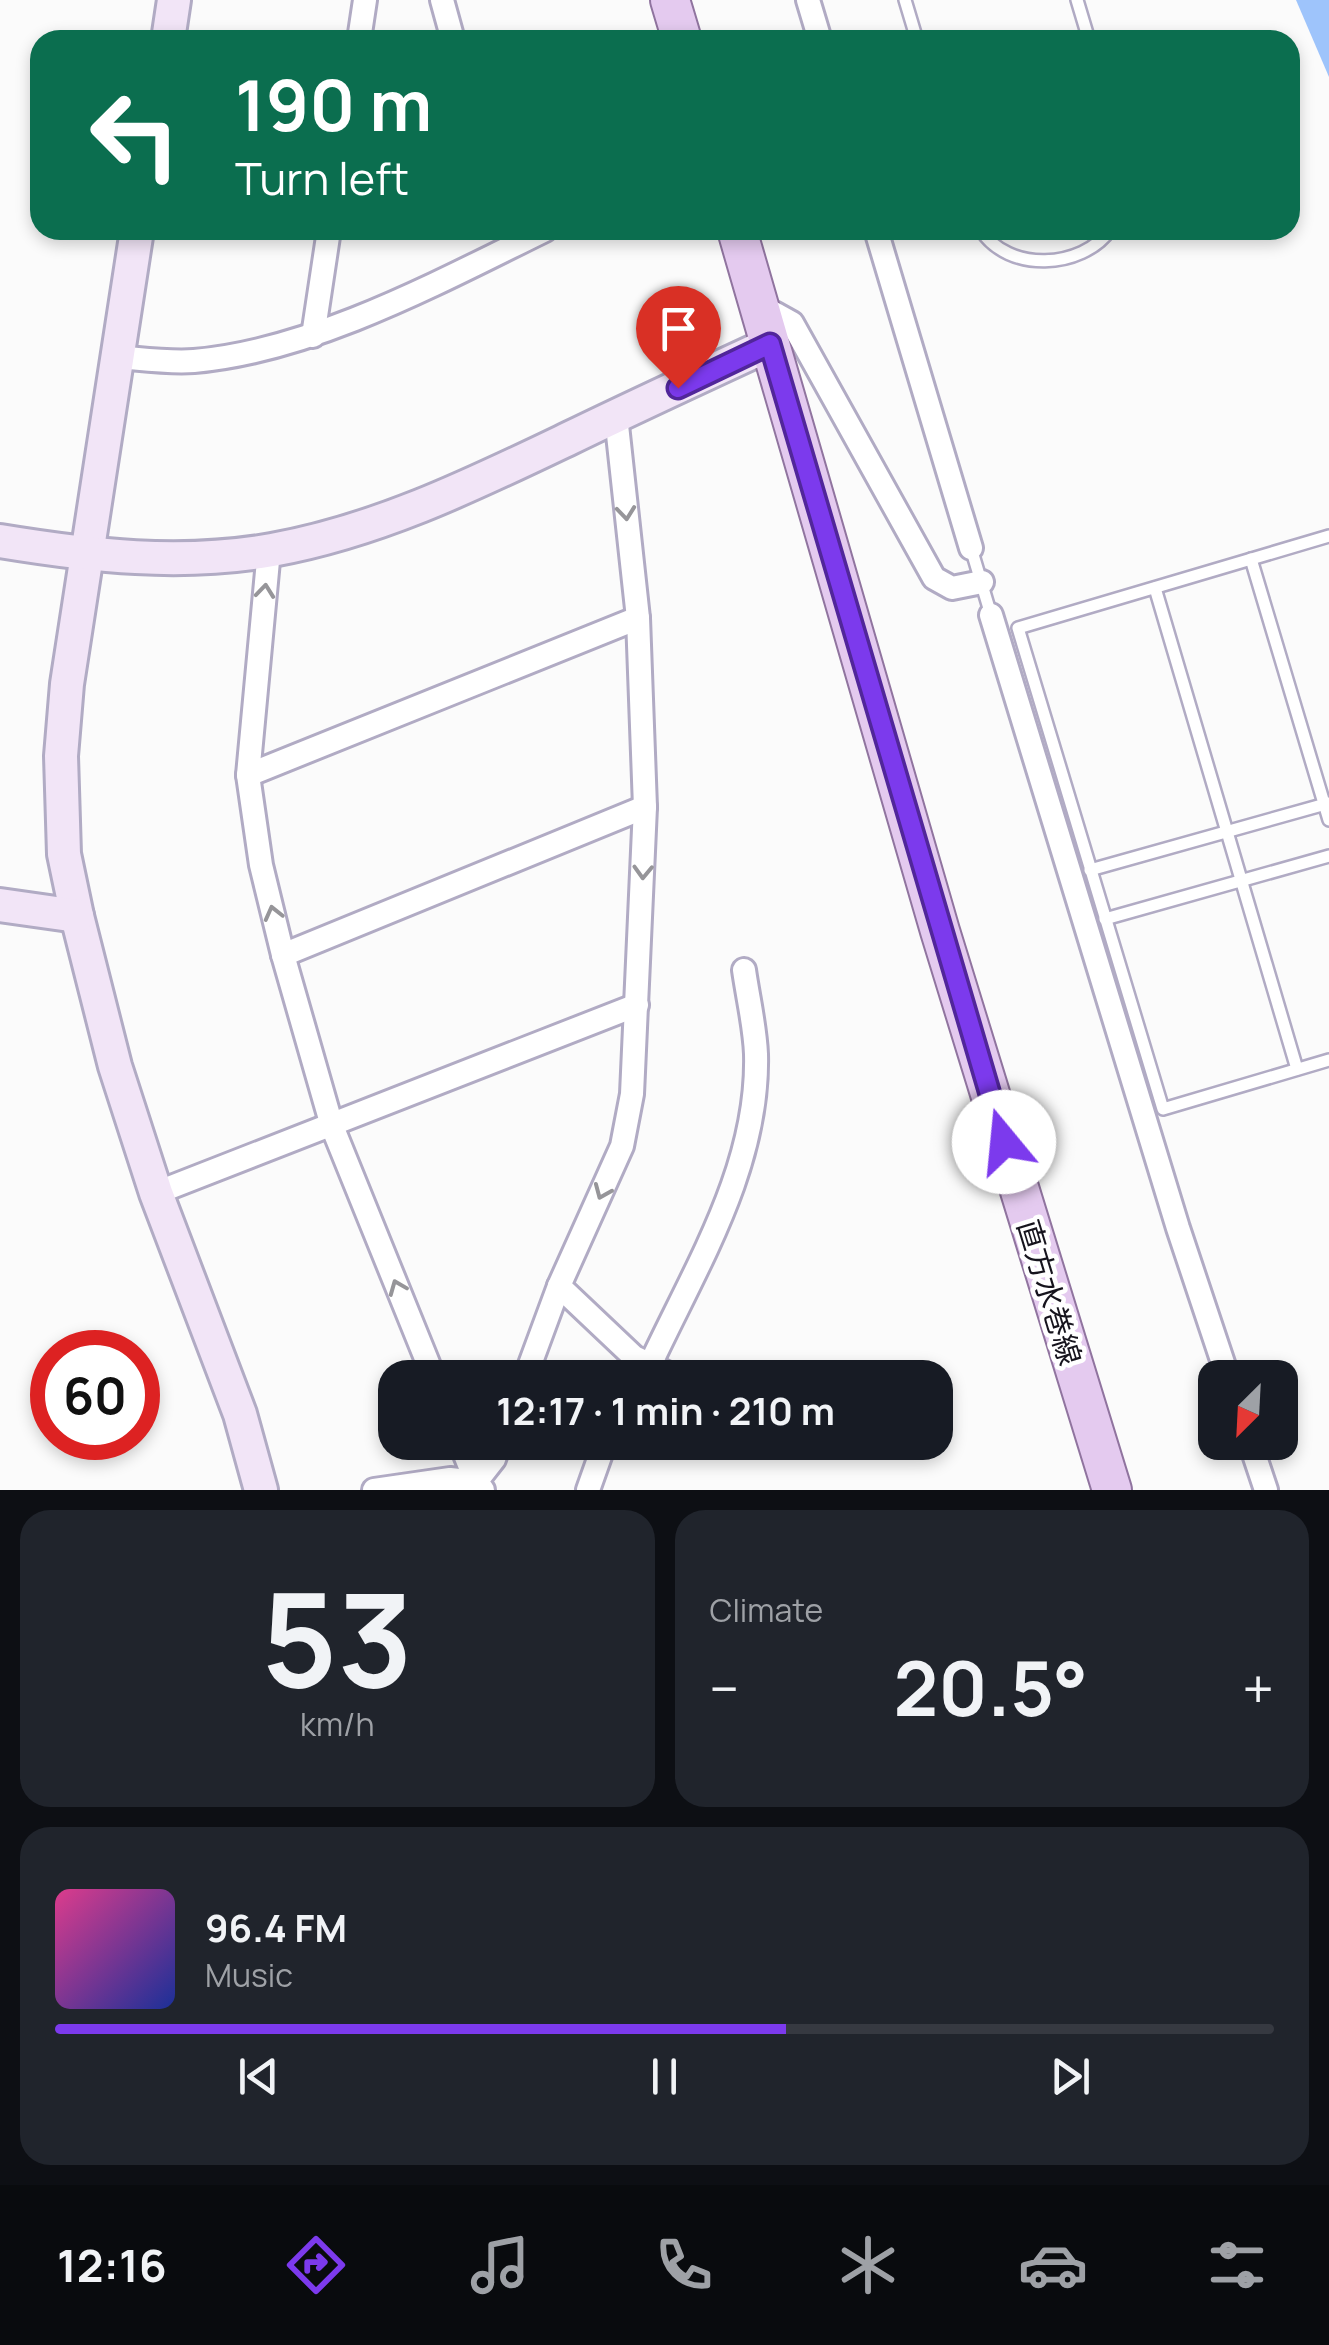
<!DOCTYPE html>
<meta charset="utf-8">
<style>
body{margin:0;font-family:Manrope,"Noto Sans JP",sans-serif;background:#20242c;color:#f1f3f6;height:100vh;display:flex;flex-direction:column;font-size:38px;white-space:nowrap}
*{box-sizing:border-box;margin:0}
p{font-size:32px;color:#9ea1a6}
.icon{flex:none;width:55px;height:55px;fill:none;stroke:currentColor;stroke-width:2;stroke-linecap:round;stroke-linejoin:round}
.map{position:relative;height:1490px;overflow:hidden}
.panel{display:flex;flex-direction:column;gap:20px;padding:20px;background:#0d0f14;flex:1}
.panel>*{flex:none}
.hud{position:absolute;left:30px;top:30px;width:1270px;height:210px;border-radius:30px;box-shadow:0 5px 15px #0003;background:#0b6e4f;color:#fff;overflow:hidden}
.needle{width:65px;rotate:204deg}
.fabs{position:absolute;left:1198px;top:1360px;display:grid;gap:20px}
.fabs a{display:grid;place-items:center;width:100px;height:100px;border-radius:20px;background:#171b24;box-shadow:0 5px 15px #0003;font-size:50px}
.speed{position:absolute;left:30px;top:1330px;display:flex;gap:20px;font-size:50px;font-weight:700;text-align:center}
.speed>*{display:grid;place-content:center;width:130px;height:130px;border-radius:50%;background:#171b24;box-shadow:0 5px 15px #0003;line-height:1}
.speed .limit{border:15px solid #d22;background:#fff;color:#111}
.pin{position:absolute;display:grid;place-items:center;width:85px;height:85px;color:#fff;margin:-102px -42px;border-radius:50% 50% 50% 0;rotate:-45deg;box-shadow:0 0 10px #0007}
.pin .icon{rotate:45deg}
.me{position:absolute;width:110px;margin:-55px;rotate:343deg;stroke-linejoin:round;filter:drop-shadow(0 0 8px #0008)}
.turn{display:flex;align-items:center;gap:35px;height:210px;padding:0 40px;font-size:45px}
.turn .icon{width:130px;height:130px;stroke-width:2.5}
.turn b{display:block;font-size:70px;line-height:85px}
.big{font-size:75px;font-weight:700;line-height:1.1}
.panel .card{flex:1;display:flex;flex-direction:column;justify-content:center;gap:15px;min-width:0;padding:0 35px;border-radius:30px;background:#20242c}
.panel .dial{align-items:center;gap:0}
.dial b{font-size:130px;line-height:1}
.song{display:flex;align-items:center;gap:30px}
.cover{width:120px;height:120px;border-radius:15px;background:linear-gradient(135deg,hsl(330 70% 55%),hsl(230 70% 35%))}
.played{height:10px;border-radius:5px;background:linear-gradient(90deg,#7c3aed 60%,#363941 60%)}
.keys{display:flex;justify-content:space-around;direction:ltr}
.heat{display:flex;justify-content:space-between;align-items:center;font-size:55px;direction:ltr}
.panel .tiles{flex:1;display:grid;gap:20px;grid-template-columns:1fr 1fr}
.card:last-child{grid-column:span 2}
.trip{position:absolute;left:378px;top:1360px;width:575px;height:100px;border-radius:30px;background:#171b24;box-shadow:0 5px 15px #0003;font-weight:700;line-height:100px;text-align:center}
.tab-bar{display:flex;height:160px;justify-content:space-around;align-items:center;background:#090b0e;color:#9ea1a6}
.tab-bar .icon{width:70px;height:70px}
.tab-bar .active{color:#7c3aed}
.tab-bar b{font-size:45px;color:#f1f3f6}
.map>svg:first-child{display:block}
.water{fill:#9ec4fb}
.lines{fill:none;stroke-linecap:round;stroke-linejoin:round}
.lane-casing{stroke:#b1abc4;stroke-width:16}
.street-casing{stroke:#b1abc4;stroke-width:28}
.secondary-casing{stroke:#b1abc4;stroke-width:38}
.primary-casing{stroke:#90749f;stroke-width:42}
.lane{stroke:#fff;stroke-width:11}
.street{stroke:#fff;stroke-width:22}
.secondary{stroke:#f2e5f7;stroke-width:32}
.primary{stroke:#e4caef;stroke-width:38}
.oneway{stroke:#969599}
.route-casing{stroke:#51269a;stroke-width:25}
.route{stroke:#7c3aed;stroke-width:18}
.labels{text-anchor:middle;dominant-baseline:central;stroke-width:9;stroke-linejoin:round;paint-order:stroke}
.street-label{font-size:30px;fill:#16141d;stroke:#fff}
</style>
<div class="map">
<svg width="1329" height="1490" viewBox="0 0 1329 1490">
<rect width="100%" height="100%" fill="#fbfbfb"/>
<polygon class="water" points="1296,0 1329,0 1329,77"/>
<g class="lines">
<defs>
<g id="lane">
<polyline points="905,0 917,40"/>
<polyline points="1077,0 1089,40"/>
<path d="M 981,230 C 1008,273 1082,269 1110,230"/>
<polyline points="1329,536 1018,628 1163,1109 1329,1060"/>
<polyline points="971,548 991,615"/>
<polyline points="1251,559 1329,820"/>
<polyline points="1155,588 1297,1069"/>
<polyline points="1090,870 1329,803"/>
<polyline points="1105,919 1329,856"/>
</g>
<g id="street">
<polyline points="442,0 453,40"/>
<polyline points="808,0 820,40"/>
<polyline points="359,40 365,0"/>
<polyline points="876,230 971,548"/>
<polyline points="761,314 774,313 792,323 934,578 952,588 982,582"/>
<polyline points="313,336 329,230"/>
<path d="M 117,357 C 142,359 169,363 194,361 C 312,351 439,282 545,230"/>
<polyline points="269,550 248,775 261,865 283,955 332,1126 434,1378"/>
<polyline points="991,615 1178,1228 1228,1378"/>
<polyline points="248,775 638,618"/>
<polyline points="283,955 645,807"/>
<polyline points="156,1193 637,1005"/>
<polyline points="559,1286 634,1357 677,1378"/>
<path d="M 650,1365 C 696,1266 759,1167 756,1054 C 755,1027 748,998 744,970"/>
<polyline points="525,1378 559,1286 622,1146 632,1094 645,807 638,618 616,416"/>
<polyline points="460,1442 476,1482 483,1490"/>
<polyline points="1250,1442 1266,1490"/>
<polyline points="476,1482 494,1459 500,1442"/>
<polyline points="374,1490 450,1479 476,1482"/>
<polyline points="588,1490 605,1442"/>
</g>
<g id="secondary">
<polyline points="168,40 174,0"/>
<polyline points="137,230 67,684 61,756 64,854 77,916 115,1066 156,1193 240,1414 261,1490"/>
<path d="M 0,541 C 91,556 181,566 272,550 C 378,531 474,484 570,438 C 636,406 703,375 770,344"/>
<polyline points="0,905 77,916"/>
</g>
<g id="primary">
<polyline points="670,0 682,40"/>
<polyline points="737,230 940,931 1112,1490"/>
</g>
</defs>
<use href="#lane" class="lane-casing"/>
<use href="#street" class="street-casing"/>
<use href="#secondary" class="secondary-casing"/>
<use href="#primary" class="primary-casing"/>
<use href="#lane" class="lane"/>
<use href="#street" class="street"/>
<use href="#secondary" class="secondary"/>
<use href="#primary" class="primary"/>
</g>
<defs><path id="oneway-chevron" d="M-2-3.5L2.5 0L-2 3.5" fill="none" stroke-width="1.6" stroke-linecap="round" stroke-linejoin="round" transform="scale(2.5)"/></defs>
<g class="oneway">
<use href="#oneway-chevron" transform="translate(626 513) rotate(84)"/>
<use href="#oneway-chevron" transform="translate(265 591) rotate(-84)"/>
<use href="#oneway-chevron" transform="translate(643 872) rotate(92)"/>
<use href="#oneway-chevron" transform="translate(273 913) rotate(-104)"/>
<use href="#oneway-chevron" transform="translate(602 1192) rotate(113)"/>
<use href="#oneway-chevron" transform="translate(397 1287) rotate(-112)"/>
</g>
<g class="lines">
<defs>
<polyline id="route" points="678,388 770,344 1004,1142"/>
</defs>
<use href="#route" class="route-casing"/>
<use href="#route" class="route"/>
</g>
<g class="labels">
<g class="street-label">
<text transform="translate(1050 1292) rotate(73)">直方水巻線</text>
</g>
</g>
</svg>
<div class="fabs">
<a><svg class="needle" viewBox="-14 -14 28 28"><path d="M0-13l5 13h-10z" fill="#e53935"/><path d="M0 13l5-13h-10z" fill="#9ea1a6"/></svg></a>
</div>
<div class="speed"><div class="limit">60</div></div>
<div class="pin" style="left:678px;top:388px;background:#d93025"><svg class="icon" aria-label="arrive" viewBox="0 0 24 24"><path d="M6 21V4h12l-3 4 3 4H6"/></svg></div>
<svg class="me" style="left:1004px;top:1142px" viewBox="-20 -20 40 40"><circle r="19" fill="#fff"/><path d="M0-13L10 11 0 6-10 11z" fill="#7c3aed"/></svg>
<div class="trip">12:17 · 1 min · 210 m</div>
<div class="hud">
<div class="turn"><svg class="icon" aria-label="left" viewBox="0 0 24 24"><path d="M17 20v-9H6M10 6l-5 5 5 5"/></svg><div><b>190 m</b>Turn left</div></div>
</div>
</div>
<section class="panel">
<div class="tiles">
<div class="card dial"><b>53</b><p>km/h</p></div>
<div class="card"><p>Climate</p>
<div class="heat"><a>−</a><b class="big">20.5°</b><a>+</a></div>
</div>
<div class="card">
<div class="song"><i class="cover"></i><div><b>96.4 FM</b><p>Music</p></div></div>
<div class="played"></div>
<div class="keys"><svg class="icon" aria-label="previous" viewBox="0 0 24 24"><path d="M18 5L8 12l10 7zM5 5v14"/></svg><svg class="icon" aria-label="pause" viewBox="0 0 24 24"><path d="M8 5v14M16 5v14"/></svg><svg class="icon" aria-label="next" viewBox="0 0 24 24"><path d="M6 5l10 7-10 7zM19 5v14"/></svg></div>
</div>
</div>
</section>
<nav class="tab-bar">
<b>12:16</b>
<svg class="icon active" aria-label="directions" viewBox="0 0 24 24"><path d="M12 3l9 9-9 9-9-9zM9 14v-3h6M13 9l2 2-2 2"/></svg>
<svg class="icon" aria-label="music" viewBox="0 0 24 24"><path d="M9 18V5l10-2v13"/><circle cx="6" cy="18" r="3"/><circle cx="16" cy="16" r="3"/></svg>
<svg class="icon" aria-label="phone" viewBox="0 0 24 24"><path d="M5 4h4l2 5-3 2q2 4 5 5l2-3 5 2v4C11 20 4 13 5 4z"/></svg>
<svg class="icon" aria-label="climate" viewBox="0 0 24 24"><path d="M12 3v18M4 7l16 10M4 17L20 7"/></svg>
<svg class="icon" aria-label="car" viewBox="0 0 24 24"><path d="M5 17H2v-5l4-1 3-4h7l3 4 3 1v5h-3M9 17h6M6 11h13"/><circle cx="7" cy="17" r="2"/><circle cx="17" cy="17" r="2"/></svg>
<svg class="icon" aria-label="filters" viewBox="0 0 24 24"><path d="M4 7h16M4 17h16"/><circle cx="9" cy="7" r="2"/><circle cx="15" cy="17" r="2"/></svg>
</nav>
